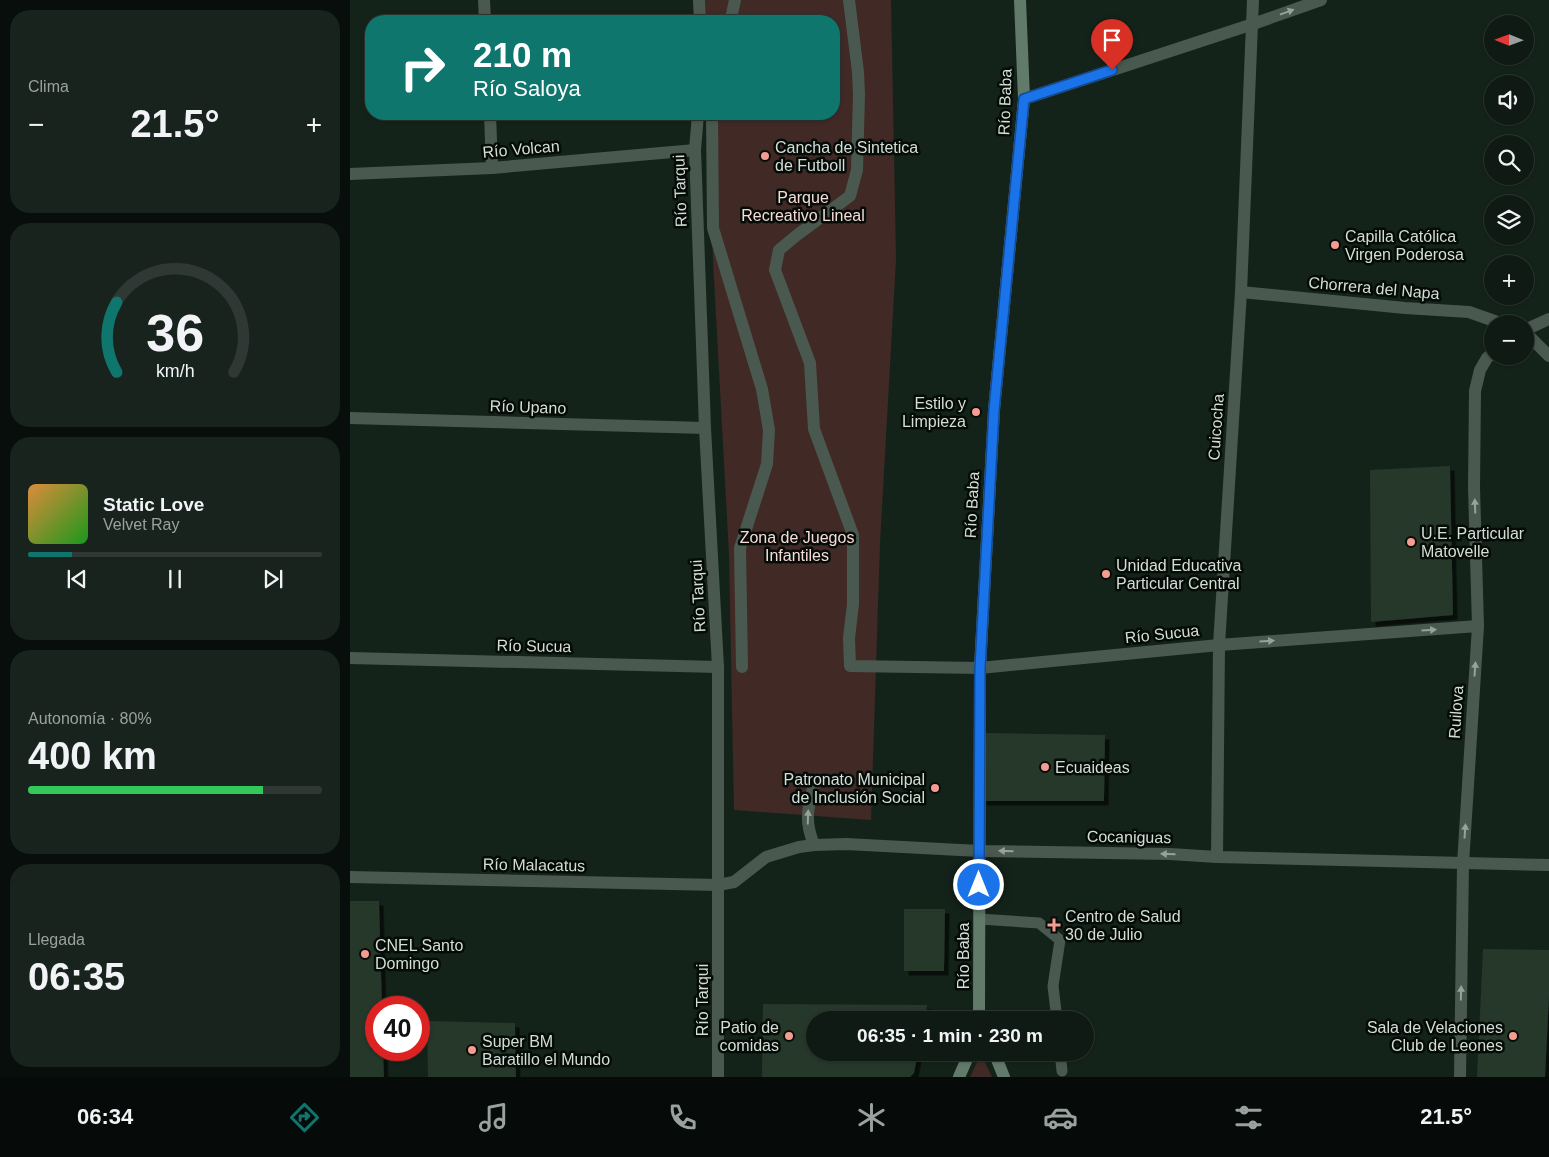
<!DOCTYPE html>
<html lang="es">
<meta charset="utf-8">
<style>
body{margin:0;font-family:Arial,sans-serif;background:#18231d;color:#f1f3f6;height:100vh;display:flex;flex-direction:column;font-size:19px;white-space:nowrap}
*{box-sizing:border-box;margin:0}
p{font-size:16px;color:#9ba1a0}
.icon{flex:none;width:28px;height:28px;fill:none;stroke:currentColor;stroke-width:2;stroke-linecap:round;stroke-linejoin:round}
.map{position:relative;flex:1;overflow:hidden}
.drawer{display:flex;flex-direction:column;gap:10px;padding:10px;background:#080e0b;width:350px}
.drawer>*{flex:none}
.hud{position:absolute;left:15px;top:15px;width:475px;height:105px;border-radius:20px;box-shadow:0 1px 4px #0004,0 0 0 1px #2f3834;background:#0f766e;color:#fff;overflow:hidden}
.needle{width:32px;rotate:271deg}
.controls{position:absolute;left:1134px;top:15px;display:grid;gap:10px}
.controls a{display:grid;place-items:center;width:50px;height:50px;border-radius:50%;background:#0f1a14;box-shadow:0 1px 4px #0004,0 0 0 1px #2f3834;font-size:25px}
.speed{position:absolute;left:15px;top:996px;display:flex;gap:10px;font-size:25px;font-weight:700;text-align:center}
.speed>*{display:grid;place-content:center;width:65px;height:65px;border-radius:50%;background:#0f1a14;box-shadow:0 1px 4px #0004,0 0 0 1px #2f3834;line-height:1}
.speed .limit{border:8px solid #d22;background:#fff;color:#111}
.pin{position:absolute;display:grid;place-items:center;width:42px;height:42px;color:#fff;margin:-51px -21px;border-radius:50% 50% 50% 0;rotate:-45deg;box-shadow:0 0 5px #0007}
.pin .icon{rotate:45deg}
.me{position:absolute;width:55px;margin:-28px;rotate:0deg;stroke-linejoin:round;filter:drop-shadow(0 0 4px #0008)}
.turn{display:flex;align-items:center;gap:18px;height:105px;padding:0 25px;font-size:22px}
.turn .icon{width:65px;height:65px;stroke-width:2.5}
.turn b{display:block;font-size:35px;line-height:42px}
.big{font-size:38px;font-weight:800;line-height:1.1}
.drawer .card{flex:1;display:flex;flex-direction:column;justify-content:center;gap:8px;min-width:0;padding:0 18px;border-radius:20px;background:#18231d}
.drawer .dial{align-items:center;gap:0}
.dial svg{height:130px;overflow:visible;fill:none;stroke:#2f3834;stroke-width:7;stroke-linecap:round;text-anchor:middle}
.dial text{fill:#f1f3f6;stroke:none}
.song{display:flex;align-items:center;gap:15px}
.cover{width:60px;height:60px;border-radius:8px;background:linear-gradient(135deg,hsl(30 70% 55%),hsl(120 70% 35%))}
.played{height:5px;border-radius:2px;background:linear-gradient(90deg,#0f766e 15%,#2f3834 15%)}
.keys{display:flex;justify-content:space-around;direction:ltr}
.heat{display:flex;justify-content:space-between;align-items:center;font-size:28px;direction:ltr}
.charge{height:8px;border-radius:4px;background:linear-gradient(90deg,#34c759 80%,#2f3834 0)}
.trip{position:absolute;left:456px;top:1011px;width:288px;height:50px;border-radius:25px;background:#0f1a14;box-shadow:0 1px 4px #0004,0 0 0 1px #2f3834;font-weight:800;line-height:50px;text-align:center}
.dock{display:flex;height:80px;justify-content:space-around;align-items:center;background:#060a08;color:#9ba1a0}
.dock .icon{width:35px;height:35px}
.dock .current{color:#0f766e}
.dock b{font-size:22px;color:#f1f3f6}
main{display:flex;flex:1;min-height:0}
.map>svg:first-child{display:block}
.green{fill:#412926}
.building{fill:#26372c;filter:url(#shadow)}
.lines{fill:none;stroke-linecap:round;stroke-linejoin:round}
.lane{stroke:#4a594f;stroke-width:11}
.street{stroke:#4a594f;stroke-width:12}
.secondary{stroke:#627a6a;stroke-width:12}
.oneway{fill:#96a29a}
.route-casing{stroke:#114b97;stroke-width:12}
.route{stroke:#1a73e8;stroke-width:9}
.poi-dot{fill:#f59c92;stroke:#050b07;stroke-width:2}
.labels{text-anchor:middle;dominant-baseline:central;stroke-width:5;stroke-linejoin:round;paint-order:stroke}
.street-label{font-size:16px;fill:#d4ded7;stroke:#050b07}
.poi-label{font-size:16px;fill:#d4ded7;stroke:#050b07;text-anchor:start}
.park-label{font-size:16px;fill:#f8dad6;stroke:#050b07}
</style>
<main>
<section class="drawer">
<div class="card"><p>Clima</p>
<div class="heat"><a>−</a><b class="big">21.5°</b><a>+</a></div>
</div>
<div class="card dial"><svg viewBox="0 0 100 80">
<path d="M14 69A42 42 0 1 1 86 69"/>
<path d="M14 69A42 42 0 0 1 14 26" stroke="#0f766e"/>
<text x="50" y="56" font-size="32" font-weight="700">36</text>
<text x="50" y="72" font-size="11">km/h</text>
</svg></div>
<div class="card">
<div class="song"><i class="cover"></i><div><b>Static Love</b><p>Velvet Ray</p></div></div>
<div class="played"></div>
<div class="keys"><svg class="icon" aria-label="previous" viewBox="0 0 24 24"><path d="M18 5L8 12l10 7zM5 5v14"/></svg><svg class="icon" aria-label="pause" viewBox="0 0 24 24"><path d="M8 5v14M16 5v14"/></svg><svg class="icon" aria-label="next" viewBox="0 0 24 24"><path d="M6 5l10 7-10 7zM19 5v14"/></svg></div>
</div>
<div class="card"><p>Autonomía · 80%</p><b class="big">400 km</b><div class="charge"></div></div>
<div class="card"><p>Llegada</p><b class="big">06:35</b></div>
</section>
<div class="map">
<svg width="1199" height="1077" viewBox="0 0 1199 1077">
<defs>
<filter id="shadow"><feDropShadow dx="4.5" dy="4.5" stdDeviation="0" flood-color="#0009"/></filter>
</defs>
<rect width="100%" height="100%" fill="#14231a"/>
<g class="green">
<polygon points="355,0 541,0 546,259 530,543 521,820 384,810 379,554 363,261 358,114 484,114 484,21 356,21"/>
<polygon points="631,1054 642,1077 620,1077"/>
</g>
<g class="building">
<polygon points="1100,466 1103,615 1021,622 1020,470"/>
<polygon points="631,733 755,735 754,801 632,801"/>
<polygon points="0,901 29,901 32,1008 26,1008 26,1050 33,1050 34,1077 0,1077"/>
<polygon points="554,909 595,909 594,971 554,971"/>
<polygon points="1133,949 1199,950 1199,996 1195,1077 1127,1077"/>
<polygon points="413,1004 577,1005 575,1020 465,1020 465,1052 568,1052 564,1073 560,1077 412,1077"/>
<polygon points="77,1021 165,1023 166,1077 78,1077"/>
</g>
<g class="lines">
<g class="lane">
<polyline points="629,919 689,923 710,940 703,986 707,1020"/>
<polyline points="710,1052 712,1071"/>
</g>
<g class="street">
<polyline points="134,0 135,21"/>
<polyline points="349,0 350,21"/>
<polyline points="499,0 508,72 509,94 507,170 500,196 447,235 429,250 425,270 460,363 464,429 503,535 503,604 499,638 500,666 630,668 869,645 1128,626"/>
<polyline points="379,21 382,14 385,0"/>
<polyline points="674,99 903,24 971,0"/>
<polyline points="140,114 142,168"/>
<polyline points="348,114 345,150 355,428 368,667 368,1077"/>
<polyline points="362,114 363,228 412,389 419,430 417,464 390,548 392,667"/>
<polyline points="0,174 142,168 345,150"/>
<polyline points="891,292 1055,308 1119,312 1153,324"/>
<polyline points="1175,330 1199,319"/>
<polyline points="1175,332 1199,356"/>
<polyline points="0,418 355,428"/>
<polyline points="0,658 368,667"/>
<path d="M 463,788 C 457,812 455,822 464,845"/>
<polyline points="867,857 869,645 891,292 903,0"/>
<polyline points="0,877 368,885 384,882 416,857 449,847 464,845 496,844 629,851 820,854 867,857 1199,865"/>
<polyline points="1110,1077 1113,864 1128,626 1124,488 1125,391 1130,370 1137,358 1142,354"/>
</g>
<g class="secondary">
<polyline points="627,1020 629,1013 630,668 644,410 674,99 670,0"/>
<polyline points="644,1052 654,1077"/>
<polyline points="609,1077 620,1052"/>
</g>
</g>
<defs><path id="oneway-solid" d="M-6-.8H1V-3.2L6.5 0L1 3.2V.8H-6Z" transform="scale(1.25)"/></defs>
<g class="oneway">
<use href="#oneway-solid" transform="translate(937 12) rotate(-20)"/>
<use href="#oneway-solid" transform="translate(1125 506) rotate(-92)"/>
<use href="#oneway-solid" transform="translate(1079 630) rotate(-4)"/>
<use href="#oneway-solid" transform="translate(917 641) rotate(-4)"/>
<use href="#oneway-solid" transform="translate(1125 669) rotate(-86)"/>
<use href="#oneway-solid" transform="translate(458 817) rotate(-88)"/>
<use href="#oneway-solid" transform="translate(1115 831) rotate(-86)"/>
<use href="#oneway-solid" transform="translate(656 851) rotate(-179)"/>
<use href="#oneway-solid" transform="translate(818 854) rotate(-178)"/>
<use href="#oneway-solid" transform="translate(1111 993) rotate(-89)"/>
</g>
<g class="lines">
<defs>
<polyline id="route" points="629,885 630,668 644,410 674,99 762,70"/>
</defs>
<use href="#route" class="route-casing"/>
<use href="#route" class="route"/>
</g>
<g class="poi-dot">
<circle cx="415" cy="156" r="5"/>
<circle cx="985" cy="245" r="5"/>
<circle cx="626" cy="412" r="5"/>
<circle cx="1061" cy="542" r="5"/>
<circle cx="756" cy="574" r="5"/>
<circle cx="695" cy="767" r="5"/>
<circle cx="585" cy="788" r="5"/>
<path d="M701.5 917.5h5v5h5v5h-5v5h-5v-5h-5v-5h5z"/>
<circle cx="15" cy="954" r="5"/>
<circle cx="439" cy="1036" r="5"/>
<circle cx="1163" cy="1036" r="5"/>
<circle cx="122" cy="1050" r="5"/>
</g>
<g class="labels">
<g class="street-label">
<text transform="translate(655 102) rotate(-88)">Río Baba</text>
<text transform="translate(171 149) rotate(-5)">Río Volcan</text>
<text transform="translate(330 191) rotate(-92)">Río Tarqui</text>
<text transform="translate(1024 288) rotate(5)">Chorrera del Napa</text>
<text transform="translate(178 407) rotate(2)">Río Upano</text>
<text transform="translate(866 427) rotate(-86)">Cuicocha</text>
<text transform="translate(622 505) rotate(-87)">Río Baba</text>
<text transform="translate(348 596) rotate(-93)">Río Tarqui</text>
<text transform="translate(812 634) rotate(-6)">Río Sucua</text>
<text transform="translate(184 646) rotate(1)">Río Sucua</text>
<text transform="translate(1106 712) rotate(-86)">Ruilova</text>
<text transform="translate(779 837) rotate(1)">Cocaniguas</text>
<text transform="translate(184 865) rotate(1)">Río Malacatus</text>
<text transform="translate(613 956) rotate(-90)">Río Baba</text>
<text transform="translate(352 1000) rotate(-90)">Río Tarqui</text>
</g>
<g class="poi-label">
<text x="425" y="147">Cancha de Sintetica<tspan x="425" dy="18">de Futboll</tspan></text>
<text x="995" y="236">Capilla Católica<tspan x="995" dy="18">Virgen Poderosa</tspan></text>
<text x="616" y="403" text-anchor="end">Estilo y<tspan x="616" dy="18">Limpieza</tspan></text>
<text x="1071" y="533">U.E. Particular<tspan x="1071" dy="18">Matovelle</tspan></text>
<text x="766" y="565">Unidad Educativa<tspan x="766" dy="18">Particular Central</tspan></text>
<text x="705" y="767">Ecuaideas</text>
<text x="575" y="779" text-anchor="end">Patronato Municipal<tspan x="575" dy="18">de Inclusión Social</tspan></text>
<text x="715" y="916">Centro de Salud<tspan x="715" dy="18">30 de Julio</tspan></text>
<text x="25" y="945">CNEL Santo<tspan x="25" dy="18">Domingo</tspan></text>
<text x="429" y="1027" text-anchor="end">Patio de<tspan x="429" dy="18">comidas</tspan></text>
<text x="1153" y="1027" text-anchor="end">Sala de Velaciones<tspan x="1153" dy="18">Club de Leones</tspan></text>
<text x="132" y="1041">Super BM<tspan x="132" dy="18">Baratillo el Mundo</tspan></text>
</g>
<g class="park-label">
<text x="453" y="197">Parque<tspan x="453" dy="18">Recreativo Lineal</tspan></text>
<text x="447" y="537">Zona de Juegos<tspan x="447" dy="18">Infantiles</tspan></text>
</g>
</g>
</svg>
<div class="controls">
<a><svg class="needle" viewBox="-14 -14 28 28"><path d="M0-13l5 13h-10z" fill="#e53935"/><path d="M0 13l5-13h-10z" fill="#9ba1a0"/></svg></a>
<a><svg class="icon" aria-label="sound" viewBox="0 0 24 24"><path d="M4 9h4l5-4v14l-5-4H4zM17 9q2 3 0 6"/></svg></a>
<a><svg class="icon" aria-label="search" viewBox="0 0 24 24"><circle cx="10" cy="10" r="6"/><path d="M15 15l6 6"/></svg></a>
<a><svg class="icon" aria-label="layers" viewBox="0 0 24 24"><path d="M12 4l9 5-9 5-9-5zM3 14l9 5 9-5"/></svg></a>
<a>+</a>
<a>−</a>
</div>
<div class="speed"><div class="limit">40</div></div>
<div class="pin" style="left:762px;top:70px;background:#d93025"><svg class="icon" aria-label="arrive" viewBox="0 0 24 24"><path d="M6 21V4h12l-3 4 3 4H6"/></svg></div>
<svg class="me" style="left:629px;top:885px" viewBox="-20 -20 40 40"><circle r="17" fill="#1a73e8" stroke="#fff" stroke-width="3"/><path d="M0-11L8 9 0 5-8 9z" fill="#fff"/></svg>
<div class="trip">06:35 · 1 min · 230 m</div>
<div class="hud">
<div class="turn"><svg class="icon" aria-label="right" viewBox="0 0 24 24"><path d="M7 20v-9h11M14 6l5 5-5 5"/></svg><div><b>210 m</b>Río Saloya</div></div>
</div>
</div>
</main>
<nav class="dock">
<b>06:34</b>
<svg class="icon current" aria-label="directions" viewBox="0 0 24 24"><path d="M12 3l9 9-9 9-9-9zM9 14v-3h6M13 9l2 2-2 2"/></svg>
<svg class="icon" aria-label="music" viewBox="0 0 24 24"><path d="M9 18V5l10-2v13"/><circle cx="6" cy="18" r="3"/><circle cx="16" cy="16" r="3"/></svg>
<svg class="icon" aria-label="phone" viewBox="0 0 24 24"><path d="M5 4h4l2 5-3 2q2 4 5 5l2-3 5 2v4C11 20 4 13 5 4z"/></svg>
<svg class="icon" aria-label="climate" viewBox="0 0 24 24"><path d="M12 3v18M4 7l16 10M4 17L20 7"/></svg>
<svg class="icon" aria-label="car" viewBox="0 0 24 24"><path d="M5 17H2v-5l4-1 3-4h7l3 4 3 1v5h-3M9 17h6M6 11h13"/><circle cx="7" cy="17" r="2"/><circle cx="17" cy="17" r="2"/></svg>
<svg class="icon" aria-label="filters" viewBox="0 0 24 24"><path d="M4 7h16M4 17h16"/><circle cx="9" cy="7" r="2"/><circle cx="15" cy="17" r="2"/></svg>
<b>21.5°</b>
</nav>
